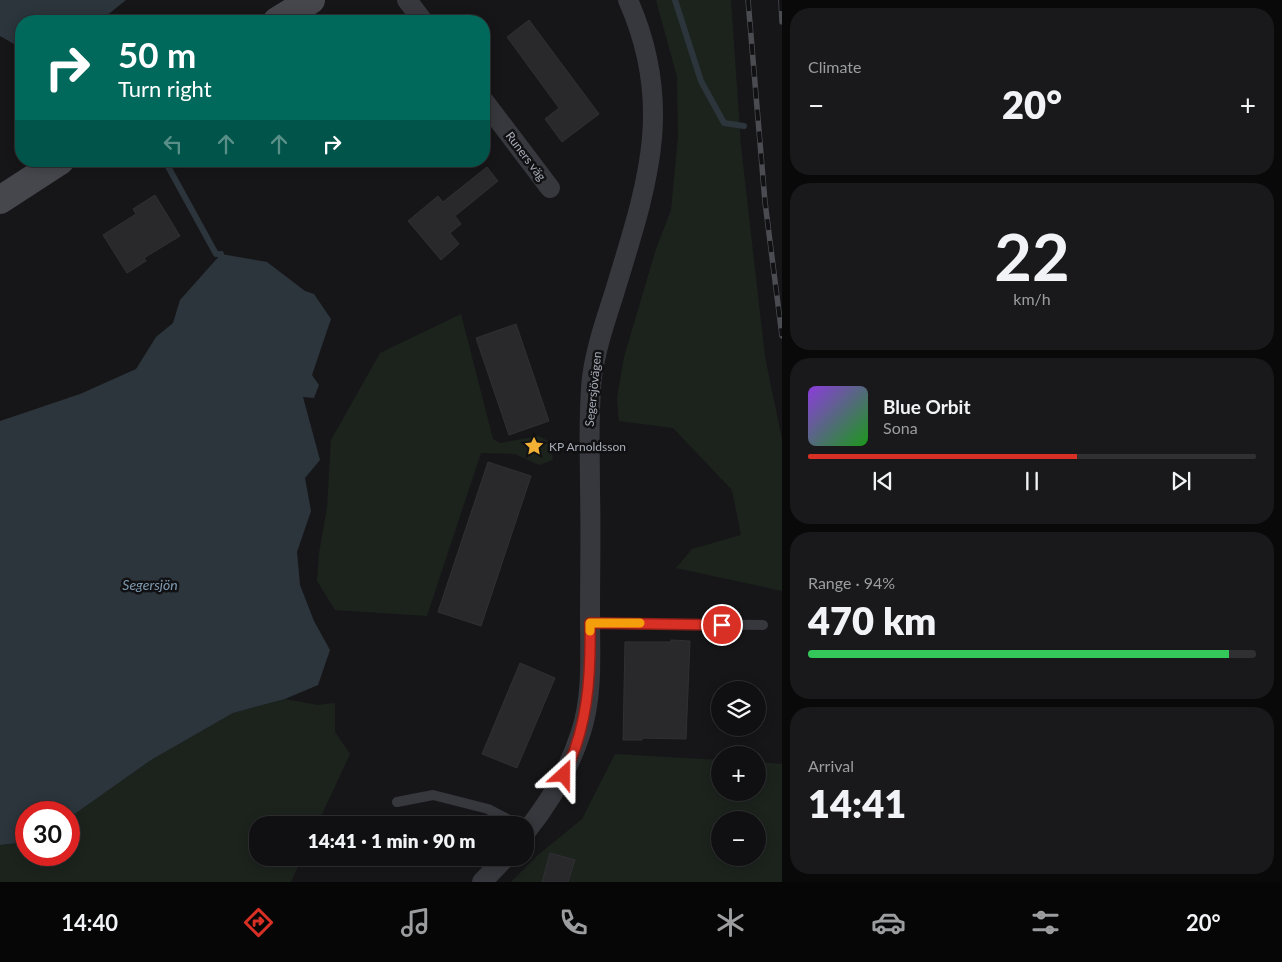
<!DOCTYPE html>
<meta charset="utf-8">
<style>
body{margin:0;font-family:Lato,sans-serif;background:#19191b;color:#f1f3f6;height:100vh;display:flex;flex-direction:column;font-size:19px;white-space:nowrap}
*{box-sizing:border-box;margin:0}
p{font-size:16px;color:#9c9d9f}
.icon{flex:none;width:28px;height:28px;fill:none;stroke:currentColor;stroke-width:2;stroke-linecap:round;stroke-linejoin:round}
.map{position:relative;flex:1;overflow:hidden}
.panel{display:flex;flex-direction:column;gap:8px;padding:8px;background:#09090a;width:500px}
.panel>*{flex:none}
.banner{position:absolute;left:15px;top:15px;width:475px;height:152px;border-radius:20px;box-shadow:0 2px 12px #0003,0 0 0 1px #303032;background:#00695c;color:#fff;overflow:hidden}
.fabs{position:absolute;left:711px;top:681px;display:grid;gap:10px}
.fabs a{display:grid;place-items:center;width:55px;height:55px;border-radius:50%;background:#101012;box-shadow:0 2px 12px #0003,0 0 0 1px #303032;font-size:25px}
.speed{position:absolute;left:15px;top:801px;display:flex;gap:10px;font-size:25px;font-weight:700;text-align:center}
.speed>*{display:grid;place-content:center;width:65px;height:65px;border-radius:50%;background:#101012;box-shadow:0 2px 12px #0003,0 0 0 1px #303032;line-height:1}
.speed .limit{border:8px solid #d22;background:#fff;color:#111}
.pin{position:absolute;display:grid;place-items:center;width:42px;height:42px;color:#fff;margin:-21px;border:2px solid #fff;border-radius:50%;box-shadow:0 1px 5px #0007}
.me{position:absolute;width:55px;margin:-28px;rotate:24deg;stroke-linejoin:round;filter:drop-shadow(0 0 4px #0008)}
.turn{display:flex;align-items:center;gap:18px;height:105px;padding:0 20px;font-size:22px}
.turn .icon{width:65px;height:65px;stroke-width:2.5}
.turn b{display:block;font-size:35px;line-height:42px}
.lanes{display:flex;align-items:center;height:48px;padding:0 20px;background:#0003;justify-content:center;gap:25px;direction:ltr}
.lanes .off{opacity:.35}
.big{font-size:38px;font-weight:800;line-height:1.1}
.panel .tile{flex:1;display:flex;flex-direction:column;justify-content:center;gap:8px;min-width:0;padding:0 18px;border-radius:20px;background:#19191b}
.panel .dial{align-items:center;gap:0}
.dial b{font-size:65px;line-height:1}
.song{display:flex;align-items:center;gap:15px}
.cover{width:60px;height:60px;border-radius:8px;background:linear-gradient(135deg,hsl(270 70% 55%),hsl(120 70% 35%))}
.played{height:5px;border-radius:2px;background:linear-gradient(90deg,#d93025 60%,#303032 60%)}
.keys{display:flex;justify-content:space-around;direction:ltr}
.heat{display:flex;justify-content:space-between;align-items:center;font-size:28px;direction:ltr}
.charge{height:8px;border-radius:4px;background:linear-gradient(90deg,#34c759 94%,#303032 0)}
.trip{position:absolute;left:249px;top:816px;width:285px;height:50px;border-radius:20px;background:#101012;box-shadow:0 2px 12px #0003,0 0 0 1px #303032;font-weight:800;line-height:50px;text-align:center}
.tab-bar{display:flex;height:80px;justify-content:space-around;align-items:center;background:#060607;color:#9c9d9f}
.tab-bar .icon{width:35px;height:35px}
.tab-bar .current{color:#d93025}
.tab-bar b{font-size:22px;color:#f1f3f6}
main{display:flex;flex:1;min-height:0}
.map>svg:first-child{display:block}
.green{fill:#1c231d;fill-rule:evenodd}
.water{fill:#2c353c}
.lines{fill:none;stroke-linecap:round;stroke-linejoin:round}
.stream{stroke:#2c353c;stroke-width:6}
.building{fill:#29292c;stroke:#303034}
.lane{stroke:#37383d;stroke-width:10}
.street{stroke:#37383d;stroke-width:20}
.secondary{stroke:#45474d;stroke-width:28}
.rail-casing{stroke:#4a4c52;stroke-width:5.5}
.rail{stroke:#111113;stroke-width:4;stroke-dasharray:11;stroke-linecap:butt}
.route-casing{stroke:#8d1f18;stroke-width:12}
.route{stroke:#d93025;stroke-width:9}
.slow{stroke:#f59e0b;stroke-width:9}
.labels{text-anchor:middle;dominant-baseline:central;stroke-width:5;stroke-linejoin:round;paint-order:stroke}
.street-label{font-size:12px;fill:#a8adb8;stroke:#111113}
.poi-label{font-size:12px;fill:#a8adb8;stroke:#111113;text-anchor:start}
.water-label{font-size:14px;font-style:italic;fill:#7f9bb3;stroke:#111113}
</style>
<main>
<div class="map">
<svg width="782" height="882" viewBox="0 0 782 882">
<rect width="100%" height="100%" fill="#161618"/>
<g class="green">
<polygon points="656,0 731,0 741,146 765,357 782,439 782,591 676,568 692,549 741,535 732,490 673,428 619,421 617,398 624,357 656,249 671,210 678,138 677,77"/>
<polygon points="461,314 493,439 500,443 539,436 550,442 553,460 539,465 515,454 481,453 427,616 335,610 317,581 319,553 327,508 331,440 380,353"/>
<polygon points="285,699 317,705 335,703 335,732 350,754 317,825 258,825 258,858 302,858 291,882 0,882 0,845 26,842 26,855 69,855 69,818 151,760 233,713"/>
<path d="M 615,754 L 720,760 L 720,792 L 758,792 L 758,762 L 782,764 L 782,882 L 511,882 L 538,855 L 582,819 ZM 720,820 L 758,820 L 758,858 L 720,858 Z"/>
</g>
<g class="water">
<polygon points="0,0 126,0 100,21 21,21 21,48 0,36"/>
<polygon points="221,254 267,262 305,291 314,294 331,319 312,375 319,385 314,398 303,397 320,460 305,478 311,511 297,552 300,585 314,621 330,650 318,685 285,699 233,713 151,760 69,818 69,812 26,812 26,842 0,845 0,421 80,394 136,369 156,337 173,323 180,300"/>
</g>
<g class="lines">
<g class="stream">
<polyline points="675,0 701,81 724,123 744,126"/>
<polyline points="165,161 216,254 221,254"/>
</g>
</g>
<g class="building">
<polygon points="529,20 599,114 562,142 545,119 559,108 507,37"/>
<polygon points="487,167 498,181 455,216 461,224 450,233 459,244 441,260 408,221 438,196 443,202"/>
<polygon points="155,195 180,236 144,258 146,261 127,273 103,235 136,214 133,209"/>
<polygon points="516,324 549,421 509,435 476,338"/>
<polygon points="488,462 531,476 481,626 438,612"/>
<polygon points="671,640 690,641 686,739 642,738 642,740 623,740 625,642 671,642"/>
<polygon points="520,663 555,678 517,768 482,754"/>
<polygon points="550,853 575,860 568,882 542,882"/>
</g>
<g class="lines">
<g class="lane">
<polyline points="590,623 763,625"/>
<polyline points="397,802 433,795 488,809 519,825"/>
</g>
<g class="street">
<polyline points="407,0 423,21"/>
<polyline points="484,101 550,188"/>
<path d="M 525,833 C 550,802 569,770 581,732 C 593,695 590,654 590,616 C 590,574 591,532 590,490 C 590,452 588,415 592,377 C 596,348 605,322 614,294 C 646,188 676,108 628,0"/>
<polyline points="482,882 505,858"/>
</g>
<g class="secondary">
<polyline points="277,21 311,0"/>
<polyline points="0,200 60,161"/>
</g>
<defs>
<g id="rail">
<polyline points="748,0 765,202 782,336"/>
<polyline points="781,0 782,22"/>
</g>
</defs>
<use href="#rail" class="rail-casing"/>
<use href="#rail" class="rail"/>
</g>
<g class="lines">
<defs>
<path id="route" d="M 564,775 C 588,727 591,676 590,623 L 722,625"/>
</defs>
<use href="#route" class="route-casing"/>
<use href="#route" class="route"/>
<polyline class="slow" points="590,631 590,623 640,623"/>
</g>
<defs>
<symbol id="sight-bare" viewBox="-9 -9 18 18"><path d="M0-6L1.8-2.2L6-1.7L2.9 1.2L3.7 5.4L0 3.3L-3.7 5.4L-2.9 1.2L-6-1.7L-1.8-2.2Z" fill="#f2b134" stroke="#111113" stroke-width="2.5" paint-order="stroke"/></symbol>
</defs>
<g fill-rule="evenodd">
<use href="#sight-bare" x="520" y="432" width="28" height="28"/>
</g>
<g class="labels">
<g class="street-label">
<text transform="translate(526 156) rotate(53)">Runers väg</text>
<text transform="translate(593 389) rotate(-84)">Segersjövägen</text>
</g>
<g class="poi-label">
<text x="549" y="446">KP Arnoldsson</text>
</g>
<g class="water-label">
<text x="150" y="584">Segersjön</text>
</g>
</g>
</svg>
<div class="fabs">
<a><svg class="icon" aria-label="layers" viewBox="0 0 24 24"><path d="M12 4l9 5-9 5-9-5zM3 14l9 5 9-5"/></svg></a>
<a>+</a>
<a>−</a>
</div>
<div class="speed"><div class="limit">30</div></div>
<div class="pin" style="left:722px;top:625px;background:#d93025"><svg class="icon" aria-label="arrive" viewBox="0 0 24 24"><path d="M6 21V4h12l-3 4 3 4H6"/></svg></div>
<svg class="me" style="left:564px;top:775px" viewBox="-20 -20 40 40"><path d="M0-17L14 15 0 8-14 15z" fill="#d93025" stroke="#fff" stroke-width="4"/></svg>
<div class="trip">14:41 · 1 min · 90 m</div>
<div class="banner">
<div class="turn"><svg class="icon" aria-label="right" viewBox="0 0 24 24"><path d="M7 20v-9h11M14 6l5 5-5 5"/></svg><div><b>50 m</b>Turn right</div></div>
<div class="lanes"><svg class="icon off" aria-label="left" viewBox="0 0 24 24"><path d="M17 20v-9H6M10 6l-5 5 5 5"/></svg><svg class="icon off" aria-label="ahead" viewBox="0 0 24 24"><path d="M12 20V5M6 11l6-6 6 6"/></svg><svg class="icon off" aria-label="ahead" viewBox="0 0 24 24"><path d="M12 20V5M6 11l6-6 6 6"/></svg><svg class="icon" aria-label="right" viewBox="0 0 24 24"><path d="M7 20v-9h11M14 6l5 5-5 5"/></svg></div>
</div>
</div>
<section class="panel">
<div class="tile"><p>Climate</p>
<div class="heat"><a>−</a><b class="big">20°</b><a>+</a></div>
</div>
<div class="tile dial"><b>22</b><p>km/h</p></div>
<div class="tile">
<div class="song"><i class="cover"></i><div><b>Blue Orbit</b><p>Sona</p></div></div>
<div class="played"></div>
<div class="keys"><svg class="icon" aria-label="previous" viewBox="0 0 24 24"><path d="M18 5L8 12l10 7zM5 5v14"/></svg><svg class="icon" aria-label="pause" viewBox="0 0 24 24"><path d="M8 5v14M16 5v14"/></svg><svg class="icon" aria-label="next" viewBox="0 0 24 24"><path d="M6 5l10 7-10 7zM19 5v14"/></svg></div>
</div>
<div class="tile"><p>Range · 94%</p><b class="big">470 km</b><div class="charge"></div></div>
<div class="tile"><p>Arrival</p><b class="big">14:41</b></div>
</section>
</main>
<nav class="tab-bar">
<b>14:40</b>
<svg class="icon current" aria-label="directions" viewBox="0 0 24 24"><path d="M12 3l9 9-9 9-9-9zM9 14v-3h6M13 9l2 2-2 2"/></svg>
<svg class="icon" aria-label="music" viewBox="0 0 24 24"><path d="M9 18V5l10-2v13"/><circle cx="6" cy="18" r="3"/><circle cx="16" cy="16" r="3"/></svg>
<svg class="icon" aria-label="phone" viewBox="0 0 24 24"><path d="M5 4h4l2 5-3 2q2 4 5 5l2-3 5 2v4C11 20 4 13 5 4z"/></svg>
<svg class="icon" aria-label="climate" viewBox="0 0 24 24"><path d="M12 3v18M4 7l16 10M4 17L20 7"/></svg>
<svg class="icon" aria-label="car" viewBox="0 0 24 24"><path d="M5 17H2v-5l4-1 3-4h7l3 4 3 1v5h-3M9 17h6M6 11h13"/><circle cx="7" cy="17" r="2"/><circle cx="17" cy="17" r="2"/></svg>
<svg class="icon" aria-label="filters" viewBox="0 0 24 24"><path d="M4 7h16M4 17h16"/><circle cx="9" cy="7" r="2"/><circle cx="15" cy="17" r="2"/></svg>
<b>20°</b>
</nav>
